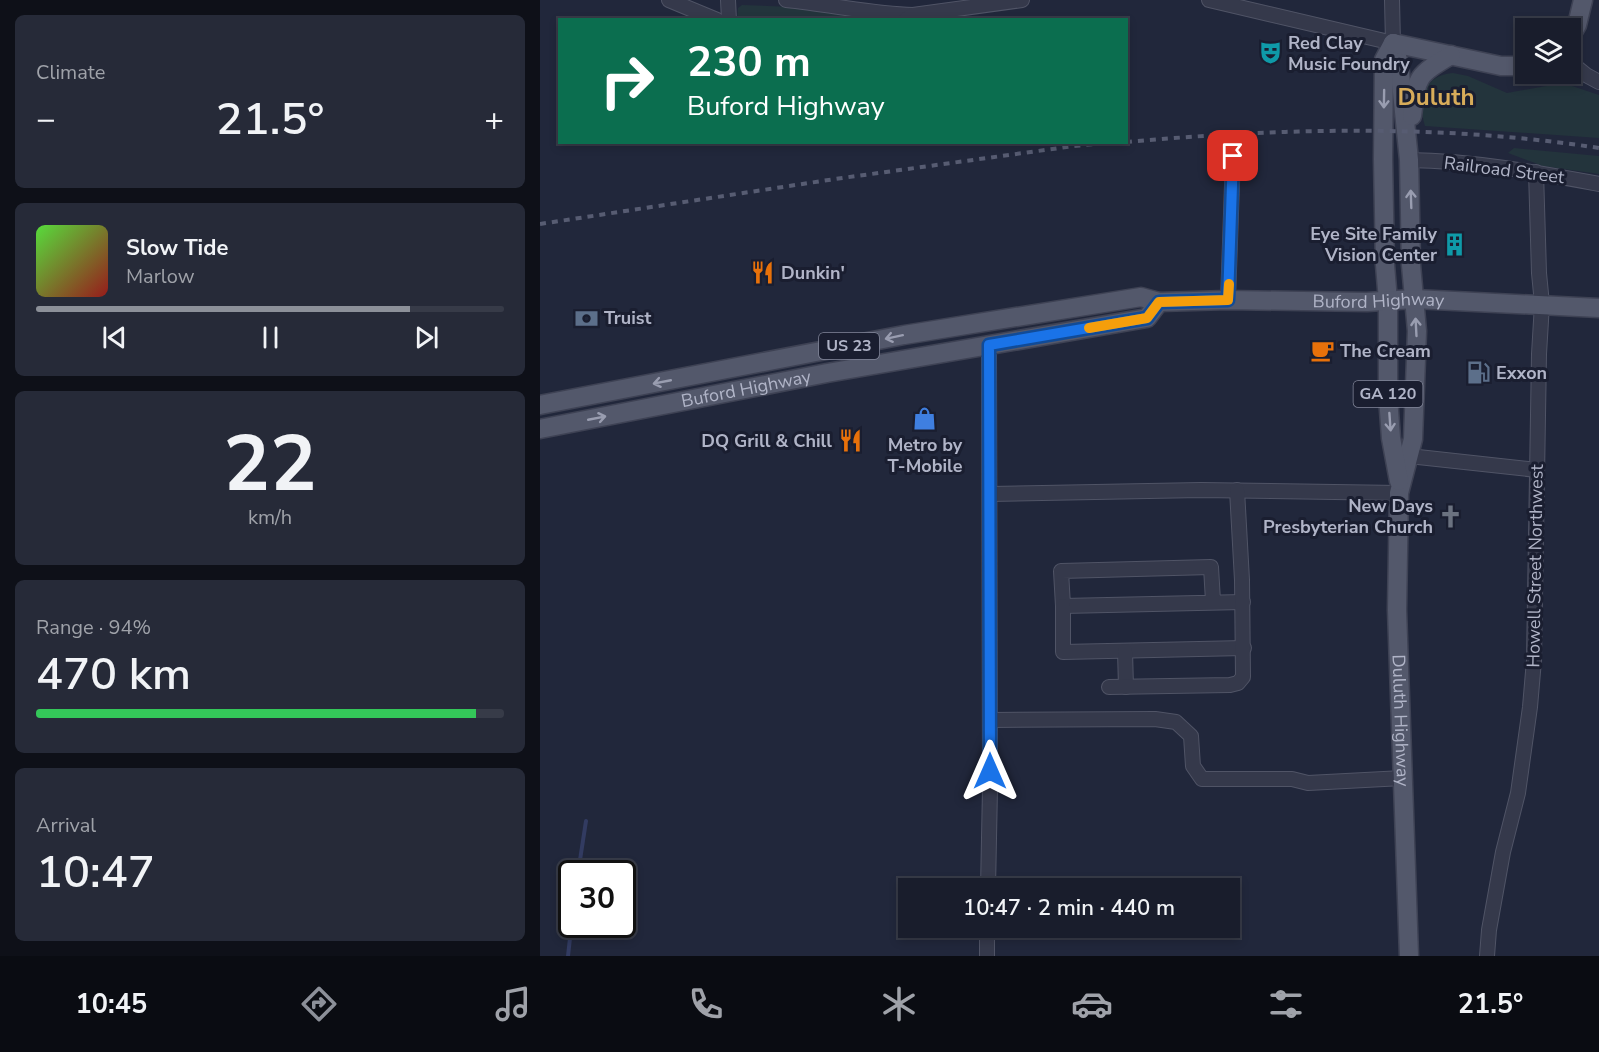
<!DOCTYPE html>
<meta charset="utf-8">
<style>
body{margin:0;font-family:"Nunito Sans",sans-serif;background:#262a38;color:#f1f3f6;height:100vh;display:flex;flex-direction:column;font-size:22px;white-space:nowrap}
*{box-sizing:border-box;margin:0}
p{font-size:20px;color:#9fa2a9}
.icon{flex:none;width:33px;height:33px;fill:none;stroke:currentColor;stroke-width:2;stroke-linecap:round;stroke-linejoin:round}
.map{position:relative;flex:1;overflow:hidden}
.details{display:flex;flex-direction:column;gap:15px;padding:15px;background:#0e1018;width:540px}
.details>*{flex:none}
.guide{position:absolute;left:18px;top:18px;width:570px;height:126px;border-radius:0px;box-shadow:0 3px 9px #0003,0 0 0 2px #373b48;background:#0b6e4f;color:#fff;overflow:hidden}
.buttons{position:absolute;left:975px;top:18px;display:grid;gap:12px}
.buttons a{display:grid;place-items:center;width:66px;height:66px;border-radius:0px;background:#191d2c;box-shadow:0 3px 9px #0003,0 0 0 2px #373b48;font-size:30px}
.speed{position:absolute;left:18px;top:860px;display:flex;gap:12px;font-size:30px;font-weight:700;text-align:center}
.speed>*{display:grid;place-content:center;width:78px;height:78px;border-radius:50%;background:#191d2c;box-shadow:0 3px 9px #0003,0 0 0 2px #373b48;line-height:1}
.speed .limit{border:3px solid #111;border-radius:9px;background:#fff;color:#111}
.pin{position:absolute;display:grid;place-items:center;width:51px;height:51px;color:#fff;margin:-26px;border-radius:12px;box-shadow:0 3px 9px #0006}
.me{position:absolute;width:66px;margin:-33px;rotate:0deg;stroke-linejoin:round;filter:drop-shadow(0 0 4px #0008)}
.turn{display:flex;align-items:center;gap:21px;height:126px;padding:0 30px;font-size:27px}
.turn .icon{width:78px;height:78px;stroke-width:2.5}
.turn b{display:block;font-size:42px;line-height:51px}
.big{font-size:45px;font-weight:600;line-height:1.1}
.details .tile{flex:1;display:flex;flex-direction:column;justify-content:center;gap:9px;min-width:0;padding:0 21px;border-radius:9px;background:#262a38}
.details .dial{align-items:center;gap:0}
.dial b{font-size:78px;line-height:1}
.song{display:flex;align-items:center;gap:18px}
.cover{width:72px;height:72px;border-radius:9px;background:linear-gradient(135deg,hsl(110 70% 55%),hsl(0 70% 35%))}
.played{height:6px;border-radius:3px;background:linear-gradient(90deg,#8c9099 80%,#373b48 80%)}
.keys{display:flex;justify-content:space-around;direction:ltr}
.heat{display:flex;justify-content:space-between;align-items:center;font-size:33px;direction:ltr}
.charge{height:9px;border-radius:4px;background:linear-gradient(90deg,#34c759 94%,#373b48 0)}
.trip{position:absolute;left:358px;top:878px;width:342px;height:60px;border-radius:0px;background:#191d2c;box-shadow:0 3px 9px #0003,0 0 0 2px #373b48;font-weight:600;line-height:60px;text-align:center}
.menu{display:flex;height:96px;justify-content:space-around;align-items:center;background:#0a0c12;color:#9fa2a9}
.menu .icon{width:42px;height:42px}
.menu .selected{color:#8c9099}
.menu b{font-size:27px;color:#f1f3f6}
main{display:flex;flex:1;min-height:0}
.map>svg:first-child{display:block}
.green{fill:#23343c}
.lines{fill:none;stroke-linecap:round;stroke-linejoin:round}
.stream{stroke:#323b61;stroke-width:4}
.minor-casing{stroke:#505466;stroke-width:16}
.major-casing{stroke:#3e4254;stroke-width:21}
.minor{stroke:#35394b;stroke-width:14}
.major{stroke:#53586b;stroke-width:18}
.rail{stroke:#575c72;stroke-width:4;stroke-dasharray:6 6;stroke-linecap:butt}
.oneway{stroke:#999db0}
.route-casing{stroke:#114b97;stroke-width:15}
.route{stroke:#1a73e8;stroke-width:10}
.slow{stroke:#f59e0b;stroke-width:10}
.labels{text-anchor:middle;dominant-baseline:central;stroke-width:6;stroke-linejoin:round;paint-order:stroke}
.shield{fill:#1a1e30;stroke:#83879a;stroke-width:1.5}
.shield-label{font-size:16px;font-weight:bold;fill:#b0b4c7}
.poi-label{font-size:18px;font-weight:bold;fill:#b0b4c7;stroke:#1a1e30;text-anchor:start}
.street-label{font-size:18px;fill:#b0b4c7;stroke:#1a1e30}
.district-label{font-size:24px;font-weight:bold;fill:#d8ac5a;stroke:#1a1e30}
</style>
<main>
<section class="details">
<div class="tile"><p>Climate</p>
<div class="heat"><a>−</a><b class="big">21.5°</b><a>+</a></div>
</div>
<div class="tile">
<div class="song"><i class="cover"></i><div><b>Slow Tide</b><p>Marlow</p></div></div>
<div class="played"></div>
<div class="keys"><svg class="icon" aria-label="previous" viewBox="0 0 24 24"><path d="M18 5L8 12l10 7zM5 5v14"/></svg><svg class="icon" aria-label="pause" viewBox="0 0 24 24"><path d="M8 5v14M16 5v14"/></svg><svg class="icon" aria-label="next" viewBox="0 0 24 24"><path d="M6 5l10 7-10 7zM19 5v14"/></svg></div>
</div>
<div class="tile dial"><b>22</b><p>km/h</p></div>
<div class="tile"><p>Range · 94%</p><b class="big">470 km</b><div class="charge"></div></div>
<div class="tile"><p>Arrival</p><b class="big">10:47</b></div>
</section>
<div class="map">
<svg width="1059" height="956" viewBox="0 0 1059 956">
<rect width="100%" height="100%" fill="#21273b"/>
<g class="green">
<polygon points="202,5 278,8 332,19 197,20 198,8"/>
<path d="M 913,73 L 928,76 L 967,93 L 1023,83 L 1059,95 L 1059,138 L 885,126 C 877,102 883,75 913,73 Z"/>
<polygon points="974,148 1059,156 1059,174 1003,166 968,153"/>
</g>
<g class="lines">
<g class="stream">
<polyline points="38,873 46,821"/>
<polyline points="28,956 32,920"/>
</g>
<defs>
<g id="minor">
<polyline points="129,0 177,20"/>
<polyline points="188,0 189,20"/>
<path d="M 246,0 C 289,4 330,14 373,15"/>
<polyline points="669,0 853,43 852,0"/>
<polyline points="366,19 373,15 482,0"/>
<polyline points="1030,62 1046,75 1059,82"/>
<path d="M 869,160 C 933,161 996,172 1059,184"/>
<polyline points="688,300 693,156"/>
<polyline points="869,456 997,470"/>
<polyline points="450,494 661,490 859,493"/>
<polyline points="673,601 671,567 521,571 523,606 703,602"/>
<polyline points="523,606 523,652 704,648"/>
<polyline points="585,651 586,687"/>
<polyline points="569,687 690,685 698,683 703,677 702,580 697,490"/>
<polyline points="450,720 615,719 636,722 651,736 653,766 662,779 752,779 768,783 863,778"/>
<polyline points="448,888 450,788 449,345"/>
<polyline points="447,956 447,927"/>
<polyline points="947,956 949,930 963,852 978,793 990,707 994,660 999,354 1002,304 999,273 996,172"/>
</g>
<g id="major">
<polyline points="1030,37 1037,25 1043,0"/>
<path id="s1" d="M 853,43 L 859,63 L 869,160 L 871,265 L 877,331 L 873,439 L 859,493 L 857,610 L 869,956"/>
<polyline points="853,43 844,60 843,159 845,265 848,301 848,397 851,438 859,481"/>
<polyline points="853,43 961,66 986,66"/>
<path d="M 872,116 C 877,76 876,76 911,55"/>
<path id="s2" d="M 0,405 L 364,335 L 601,297 L 619,302 L 688,300 L 827,302 L 874,299 L 1059,308"/>
<path id="s3" d="M 0,429 L 287,373 L 607,318 L 619,302"/>
</g>
</defs>
<use href="#minor" class="minor-casing"/>
<use href="#major" class="major-casing"/>
<use href="#minor" class="minor"/>
<use href="#major" class="major"/>
<g class="rail">
<path d="M 586,142 C 743,128 903,124 1059,148"/>
<polyline points="0,224 295,179 534,146 575,142"/>
</g>
</g>
<defs><path id="oneway-shaft" d="M-6 0H5M1.5-3L5.5 0L1.5 3" fill="none" stroke-width="1.6" stroke-linecap="round" stroke-linejoin="round" transform="scale(1.5)"/></defs>
<g class="oneway">
<use href="#oneway-shaft" transform="translate(844 99) rotate(91)"/>
<use href="#oneway-shaft" transform="translate(871 199) rotate(-92)"/>
<use href="#oneway-shaft" transform="translate(876 327) rotate(-93)"/>
<use href="#oneway-shaft" transform="translate(354 337) rotate(168)"/>
<use href="#oneway-shaft" transform="translate(122 382) rotate(169)"/>
<use href="#oneway-shaft" transform="translate(57 418) rotate(-11)"/>
<use href="#oneway-shaft" transform="translate(850 422) rotate(86)"/>
</g>
<g class="lines">
<defs>
<polyline id="route" points="450,771 449,345 607,318 619,302 688,300 693,156"/>
</defs>
<use href="#route" class="route-casing"/>
<use href="#route" class="route"/>
<polyline class="slow" points="549,328 607,318 619,302 688,300 689,284"/>
</g>
<defs>
<symbol id="theatre-bare" viewBox="-9 -9 18 18"><path d="M-5-5.5Q0-4 5-5.5V0Q5 5 0 6Q-5 5-5 0ZM-3.3-2.5H-1v1.5H-3.3ZM1-2.5H3.3v1.5H1ZM-2.8 1Q0 5.5 2.8 1Z" fill="#0f9aa8" stroke="#1a1e30" stroke-width="2.5" paint-order="stroke"/></symbol>
<symbol id="building-bare" viewBox="-9 -9 18 18"><path d="M-4-6H4V6H1V3H-1V6H-4ZM-2.5-4.3h1.7v1.8h-1.7ZM.8-4.3h1.7v1.8H.8ZM-2.5-1h1.7V.8h-1.7ZM.8-1h1.7V.8H.8Z" fill="#0f9aa8" stroke="#1a1e30" stroke-width="2.5" paint-order="stroke"/></symbol>
<symbol id="restaurant-bare" viewBox="-9 -9 18 18"><path d="M-5-6h1v4h1v-4h1v4h1v-4h1v5L-1.5 .5V6h-2V.5L-5-1ZM5-6V6H3V1.5H1.5Q1.5-4 5-6Z" fill="#e8710a" stroke="#1a1e30" stroke-width="2.5" paint-order="stroke"/></symbol>
<symbol id="bank-bare" viewBox="-9 -9 18 18"><path d="M-6-4H6V4H-6ZM0-2.3a2.3 2.3 0 1 0 0 4.6a2.3 2.3 0 1 0 0-4.6Z" fill="#5c6f8a" stroke="#1a1e30" stroke-width="2.5" paint-order="stroke"/></symbol>
<symbol id="cafe-bare" viewBox="-9 -9 18 18"><path d="M-5.5-4.5H6V0H3Q3 3.5 0 3.5H-2.5Q-5.5 3.5-5.5 0ZM3-3.2v2h1.7v-2ZM-6 4.5H4V6H-6Z" fill="#e8710a" stroke="#1a1e30" stroke-width="2.5" paint-order="stroke"/></symbol>
<symbol id="fuel-bare" viewBox="-9 -9 18 18"><path d="M-5.5-6h7V0h2V4h1.3V-2.5L3-4.5l.8-.8L6-3V5H2.5V1h-1V6h-7ZM-4.2-4.7v3.2H.2V-4.7Z" fill="#5c6f8a" stroke="#1a1e30" stroke-width="2.5" paint-order="stroke"/></symbol>
<symbol id="shop-bare" viewBox="-9 -9 18 18"><path d="M-5-2.5h2.3a2.7 3.5 0 0 1 5.4 0H5L5.5 6h-11ZM-1.5-2.5h3a1.5 2.3 0 0 0-3 0Z" fill="#3f7fe0" stroke="#1a1e30" stroke-width="2.5" paint-order="stroke"/></symbol>
<symbol id="church-bare" viewBox="-9 -9 18 18"><path d="M-1.2-6h2.4v3.5h3.3v2.4h-3.3V6h-2.4V-.1h-3.3v-2.4h3.3Z" fill="#6b7280" stroke="#1a1e30" stroke-width="2.5" paint-order="stroke"/></symbol>
</defs>
<g fill-rule="evenodd">
<use href="#theatre-bare" x="714" y="36" width="33" height="33"/>
<use href="#building-bare" x="898" y="228" width="33" height="33"/>
<use href="#restaurant-bare" x="206" y="256" width="33" height="33"/>
<use href="#bank-bare" x="30" y="302" width="33" height="33"/>
<use href="#cafe-bare" x="766" y="334" width="33" height="33"/>
<use href="#fuel-bare" x="922" y="356" width="33" height="33"/>
<use href="#shop-bare" x="368" y="402" width="33" height="33"/>
<use href="#restaurant-bare" x="294" y="424" width="33" height="33"/>
<use href="#church-bare" x="894" y="500" width="33" height="33"/>
</g>
<g class="labels">
<g class="shield">
<rect x="279" y="333" width="60" height="26" rx="4.5"/>
<rect x="813.5" y="381" width="69" height="26" rx="4.5"/>
</g>
<g class="shield-label">
<text x="309" y="346">US 23</text>
<text x="848" y="394">GA 120</text>
</g>
<g class="poi-label">
<text x="748" y="43">Red Clay<tspan x="748" dy="21">Music Foundry</tspan></text>
<text x="897" y="234" text-anchor="end">Eye Site Family<tspan x="897" dy="21">Vision Center</tspan></text>
<text x="241" y="273">Dunkin'</text>
<text x="64" y="318">Truist</text>
<text x="800" y="351">The Cream</text>
<text x="956" y="373">Exxon</text>
<text x="292" y="441" text-anchor="end">DQ Grill &amp; Chill</text>
<text x="385" y="445" text-anchor="middle">Metro by<tspan x="385" dy="21">T-Mobile</tspan></text>
<text x="893" y="506" text-anchor="end">New Days<tspan x="893" dy="21">Presbyterian Church</tspan></text>
</g>
<g class="street-label">
<text transform="translate(964 170) rotate(7)">Railroad Street</text>
<text stroke="none"><textPath href="#s2" startOffset="849">Buford Highway</textPath></text>
<text stroke="none"><textPath href="#s3" startOffset="210">Buford Highway</textPath></text>
<text transform="translate(995 566) rotate(-89)">Howell Street Northwest</text>
<text stroke="none"><textPath href="#s1" startOffset="681">Duluth Highway</textPath></text>
</g>
<g class="district-label">
<text x="896" y="97">Duluth</text>
</g>
</g>
</svg>
<div class="buttons">
<a><svg class="icon" aria-label="layers" viewBox="0 0 24 24"><path d="M12 4l9 5-9 5-9-5zM3 14l9 5 9-5"/></svg></a>
</div>
<div class="speed"><div class="limit">30</div></div>
<div class="pin" style="left:693px;top:156px;background:#d93025"><svg class="icon" aria-label="arrive" viewBox="0 0 24 24"><path d="M6 21V4h12l-3 4 3 4H6"/></svg></div>
<svg class="me" style="left:450px;top:771px" viewBox="-20 -20 40 40"><path d="M0-17L14 15 0 8-14 15z" fill="#1a73e8" stroke="#fff" stroke-width="4"/></svg>
<div class="trip">10:47 · 2 min · 440 m</div>
<div class="guide">
<div class="turn"><svg class="icon" aria-label="right" viewBox="0 0 24 24"><path d="M7 20v-9h11M14 6l5 5-5 5"/></svg><div><b>230 m</b>Buford Highway</div></div>
</div>
</div>
</main>
<nav class="menu">
<b>10:45</b>
<svg class="icon selected" aria-label="directions" viewBox="0 0 24 24"><path d="M12 3l9 9-9 9-9-9zM9 14v-3h6M13 9l2 2-2 2"/></svg>
<svg class="icon" aria-label="music" viewBox="0 0 24 24"><path d="M9 18V5l10-2v13"/><circle cx="6" cy="18" r="3"/><circle cx="16" cy="16" r="3"/></svg>
<svg class="icon" aria-label="phone" viewBox="0 0 24 24"><path d="M5 4h4l2 5-3 2q2 4 5 5l2-3 5 2v4C11 20 4 13 5 4z"/></svg>
<svg class="icon" aria-label="climate" viewBox="0 0 24 24"><path d="M12 3v18M4 7l16 10M4 17L20 7"/></svg>
<svg class="icon" aria-label="car" viewBox="0 0 24 24"><path d="M5 17H2v-5l4-1 3-4h7l3 4 3 1v5h-3M9 17h6M6 11h13"/><circle cx="7" cy="17" r="2"/><circle cx="17" cy="17" r="2"/></svg>
<svg class="icon" aria-label="filters" viewBox="0 0 24 24"><path d="M4 7h16M4 17h16"/><circle cx="9" cy="7" r="2"/><circle cx="15" cy="17" r="2"/></svg>
<b>21.5°</b>
</nav>
